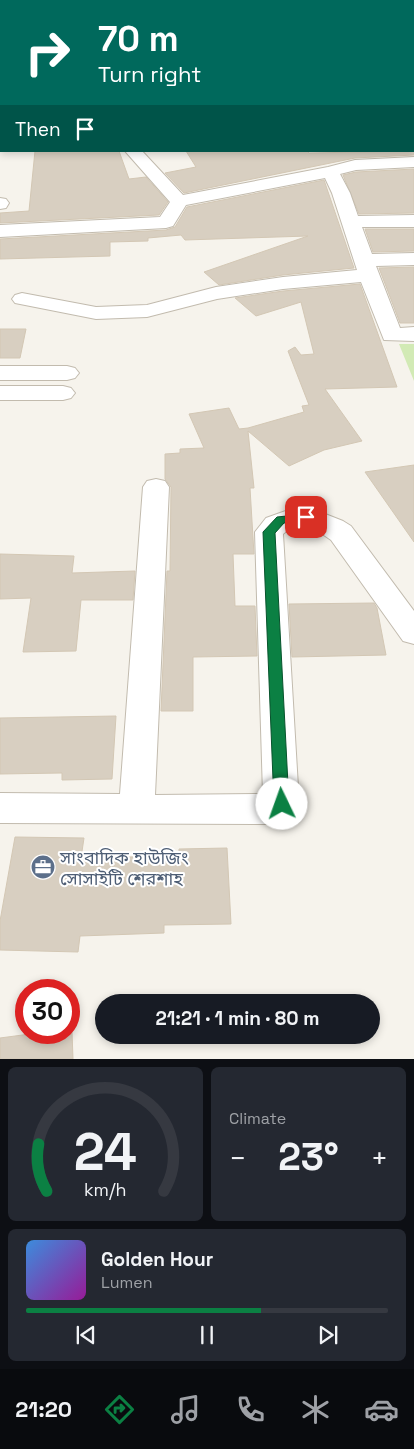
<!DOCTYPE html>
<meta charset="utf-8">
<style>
body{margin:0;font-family:"Space Grotesk","Noto Sans Bengali",sans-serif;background:#242831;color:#f1f3f6;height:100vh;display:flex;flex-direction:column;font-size:19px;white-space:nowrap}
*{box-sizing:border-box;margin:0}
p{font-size:16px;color:#9ea1a6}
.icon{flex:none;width:28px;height:28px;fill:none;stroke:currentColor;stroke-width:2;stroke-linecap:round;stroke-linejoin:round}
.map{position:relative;height:1059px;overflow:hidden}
.sheet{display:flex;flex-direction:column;gap:8px;padding:8px;background:#0d0f14;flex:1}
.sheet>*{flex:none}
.top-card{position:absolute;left:0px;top:0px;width:415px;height:152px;box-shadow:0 2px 8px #0003;background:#00695c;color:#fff;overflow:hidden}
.speed{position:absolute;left:15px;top:979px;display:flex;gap:10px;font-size:25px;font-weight:700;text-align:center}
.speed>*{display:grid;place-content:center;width:65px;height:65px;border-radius:50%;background:#171b24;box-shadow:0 2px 8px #0003;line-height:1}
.speed .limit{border:8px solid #d22;background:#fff;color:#111}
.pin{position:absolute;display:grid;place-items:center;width:42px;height:42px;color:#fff;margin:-21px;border-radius:10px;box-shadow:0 2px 8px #0006}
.me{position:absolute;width:55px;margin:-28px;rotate:357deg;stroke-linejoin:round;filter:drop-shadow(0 0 4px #0008)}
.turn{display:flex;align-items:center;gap:18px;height:105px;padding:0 15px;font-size:22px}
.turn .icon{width:65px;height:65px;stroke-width:2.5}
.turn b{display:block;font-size:35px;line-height:42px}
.then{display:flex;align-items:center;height:48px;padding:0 15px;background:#0003;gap:10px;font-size:19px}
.big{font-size:38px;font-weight:700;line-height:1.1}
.sheet .card{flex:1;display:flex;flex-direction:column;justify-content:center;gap:8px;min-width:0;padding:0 18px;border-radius:8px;background:#242831}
.sheet .dial{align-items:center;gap:0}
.dial svg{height:130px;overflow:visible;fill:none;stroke:#363941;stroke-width:7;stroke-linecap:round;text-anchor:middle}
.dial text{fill:#f1f3f6;stroke:none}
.song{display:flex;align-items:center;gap:15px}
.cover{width:60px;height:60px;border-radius:8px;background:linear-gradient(135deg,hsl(210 70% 55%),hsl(300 70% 35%))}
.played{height:5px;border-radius:2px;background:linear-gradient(90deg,#0b8043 65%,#363941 65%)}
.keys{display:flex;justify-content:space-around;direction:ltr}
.heat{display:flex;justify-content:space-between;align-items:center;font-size:28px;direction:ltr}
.sheet .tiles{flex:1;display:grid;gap:8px;grid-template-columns:1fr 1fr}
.card:last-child{grid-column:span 2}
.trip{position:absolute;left:95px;top:994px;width:285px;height:50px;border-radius:25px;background:#171b24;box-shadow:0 2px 8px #0003;font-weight:700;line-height:50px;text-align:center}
.tabs{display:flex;height:80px;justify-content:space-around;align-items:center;background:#090b0e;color:#9ea1a6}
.tabs .icon{width:35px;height:35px}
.tabs .active{color:#0b8043}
.tabs b{font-size:22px;color:#f1f3f6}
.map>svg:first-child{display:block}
.industrial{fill:#e6e2dd}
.green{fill:#d2eab5}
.building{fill:#d8cfc1;stroke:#d3c7b4}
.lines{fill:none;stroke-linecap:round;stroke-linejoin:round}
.street-casing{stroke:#c2bbae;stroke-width:2}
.street{fill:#fff;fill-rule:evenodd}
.route{fill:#0b8043;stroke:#07532c}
.labels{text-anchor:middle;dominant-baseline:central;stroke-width:4;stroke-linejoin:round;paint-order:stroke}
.near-service-label{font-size:18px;fill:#4e5e75;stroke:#fff;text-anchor:start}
</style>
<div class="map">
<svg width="414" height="1059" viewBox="0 0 414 1059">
<rect width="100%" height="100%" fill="#f6f3ec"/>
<polygon class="industrial" points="44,0 307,0 309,1 45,1"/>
<polygon class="green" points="399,344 414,344 414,381"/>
<g class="building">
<polygon points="35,151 119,151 129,179 146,177 168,202 159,215 0,223 0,213 29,211"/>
<polygon points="186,151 307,151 309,153 414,151 414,155 355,158 184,193 165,173 196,167"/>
<polygon points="414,169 414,213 359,214 343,175 356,172"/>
<polygon points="324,180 354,268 283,275 219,285 204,272 308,236 185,240 181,235 148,238 148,241 110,242 110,256 0,259 0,239 166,230 175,227 187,207"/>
<polygon points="365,229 414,229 414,251 373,252"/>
<polygon points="414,267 414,323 400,323 379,268"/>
<polygon points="360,284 397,387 325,389 362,441 324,450 289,466 248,431 254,488 250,488 254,554 233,554 235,606 255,606 257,656 193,657 193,711 161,711 167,571 170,571 171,487 165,479 165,454 180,453 180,449 204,448 189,414 229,408 239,429 248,428 304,412 302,406 309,405 288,351 295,347 301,355 314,354 301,302 256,316 235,298 283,291"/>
<polygon points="0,329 26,329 20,358 0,358"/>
<polygon points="414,465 414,542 365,472"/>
<polygon points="0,554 74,556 72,573 135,571 133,600 81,600 76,651 23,652 31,598 0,599"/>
<polygon points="374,603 377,608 386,655 292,657 289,604"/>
<polygon points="116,716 112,779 62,780 62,773 0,774 0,718"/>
<polygon points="15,837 84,838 81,858 179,856 179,849 227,848 231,924 164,925 164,933 80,936 78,952 0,950 0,921"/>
<polygon points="45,1032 72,1032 73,1059 0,1059 0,1038"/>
</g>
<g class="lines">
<defs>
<g id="street">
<rect x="0" y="99" width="1" height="10"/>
<polygon points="125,151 142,151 183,195 328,167 355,160 414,157 414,167 356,170 340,174 350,193 358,216 414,215 414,227 362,227 372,254 414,253 414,265 376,266 400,328 414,327 414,341 384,340 361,282 283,289 217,299 147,317 96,319 15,303 12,299 15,295 22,293 96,307 147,305 216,287 283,277 357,270 332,193 325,178 186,205 173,226 166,228 0,237 0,225 160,217 170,202"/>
<polygon points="0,198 6,199 9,203 6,208 0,209"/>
<polygon points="0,366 67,366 75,368 79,373 75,378 67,380 0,380"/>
<polygon points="0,386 63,386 71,388 75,393 71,398 63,400 0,400"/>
<polygon points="156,479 165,481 169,487 155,795 263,794 255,532 266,518 294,508 315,510 343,521 351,526 414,611 414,644 403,641 331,540 315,529 304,526 293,526 283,534 299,804 293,820 280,824 0,823 0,793 120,794 143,487 147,481"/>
</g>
</defs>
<use href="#street" class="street-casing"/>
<use href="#street" class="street"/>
</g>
<polygon class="route" points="306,514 310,515 310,520 284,523 275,533 289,804 287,808 282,810 276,808 274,804 263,532 277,517"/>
<defs>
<symbol id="office-disc" viewBox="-11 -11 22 22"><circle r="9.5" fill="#5c6f8a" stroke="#fff"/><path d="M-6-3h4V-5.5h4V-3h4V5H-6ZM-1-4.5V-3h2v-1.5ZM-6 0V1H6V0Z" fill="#fff"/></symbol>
</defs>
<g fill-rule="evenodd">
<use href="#office-disc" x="29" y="853" width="28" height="28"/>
</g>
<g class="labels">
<g class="near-service-label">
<text x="60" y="857">সাংবাদিক হাউজিং<tspan x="60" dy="21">সোসাইটি শেরশাহ</tspan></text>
</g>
</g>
</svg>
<div class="speed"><div class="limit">30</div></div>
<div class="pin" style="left:306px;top:517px;background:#d93025"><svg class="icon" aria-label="arrive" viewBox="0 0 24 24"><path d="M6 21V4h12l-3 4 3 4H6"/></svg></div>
<svg class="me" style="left:282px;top:804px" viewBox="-20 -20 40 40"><circle r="19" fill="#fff"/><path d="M0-13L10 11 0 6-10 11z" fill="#0b8043"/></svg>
<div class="trip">21:21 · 1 min · 80 m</div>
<div class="top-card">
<div class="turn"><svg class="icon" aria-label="right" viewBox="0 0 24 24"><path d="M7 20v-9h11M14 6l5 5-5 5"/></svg><div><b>70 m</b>Turn right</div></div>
<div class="then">Then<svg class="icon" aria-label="arrive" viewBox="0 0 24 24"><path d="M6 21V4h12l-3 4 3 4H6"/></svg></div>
</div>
</div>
<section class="sheet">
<div class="tiles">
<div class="card dial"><svg viewBox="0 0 100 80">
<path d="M14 69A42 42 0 1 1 86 69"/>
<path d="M14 69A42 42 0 0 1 9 40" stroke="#0b8043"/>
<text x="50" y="56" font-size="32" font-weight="700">24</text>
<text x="50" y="72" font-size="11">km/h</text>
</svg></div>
<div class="card"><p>Climate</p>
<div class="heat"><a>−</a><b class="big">23°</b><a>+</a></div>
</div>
<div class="card">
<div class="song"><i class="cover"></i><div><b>Golden Hour</b><p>Lumen</p></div></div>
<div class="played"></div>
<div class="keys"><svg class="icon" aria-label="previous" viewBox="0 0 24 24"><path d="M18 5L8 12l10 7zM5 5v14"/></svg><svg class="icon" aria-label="pause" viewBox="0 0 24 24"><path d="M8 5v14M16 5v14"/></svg><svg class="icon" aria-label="next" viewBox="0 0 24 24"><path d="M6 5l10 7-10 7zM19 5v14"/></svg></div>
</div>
</div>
</section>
<nav class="tabs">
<b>21:20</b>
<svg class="icon active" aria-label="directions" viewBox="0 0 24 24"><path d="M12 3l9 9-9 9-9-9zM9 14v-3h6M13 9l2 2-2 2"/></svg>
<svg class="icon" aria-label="music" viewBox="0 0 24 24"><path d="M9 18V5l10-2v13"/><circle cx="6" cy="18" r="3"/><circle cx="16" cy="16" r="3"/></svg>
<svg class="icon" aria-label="phone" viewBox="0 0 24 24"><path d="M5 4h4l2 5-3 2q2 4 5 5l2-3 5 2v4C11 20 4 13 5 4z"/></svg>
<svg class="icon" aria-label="climate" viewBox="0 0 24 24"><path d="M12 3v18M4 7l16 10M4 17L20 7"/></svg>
<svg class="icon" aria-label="car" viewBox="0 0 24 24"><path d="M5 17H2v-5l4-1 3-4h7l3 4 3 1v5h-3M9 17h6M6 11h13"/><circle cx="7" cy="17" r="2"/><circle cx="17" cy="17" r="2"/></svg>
</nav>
